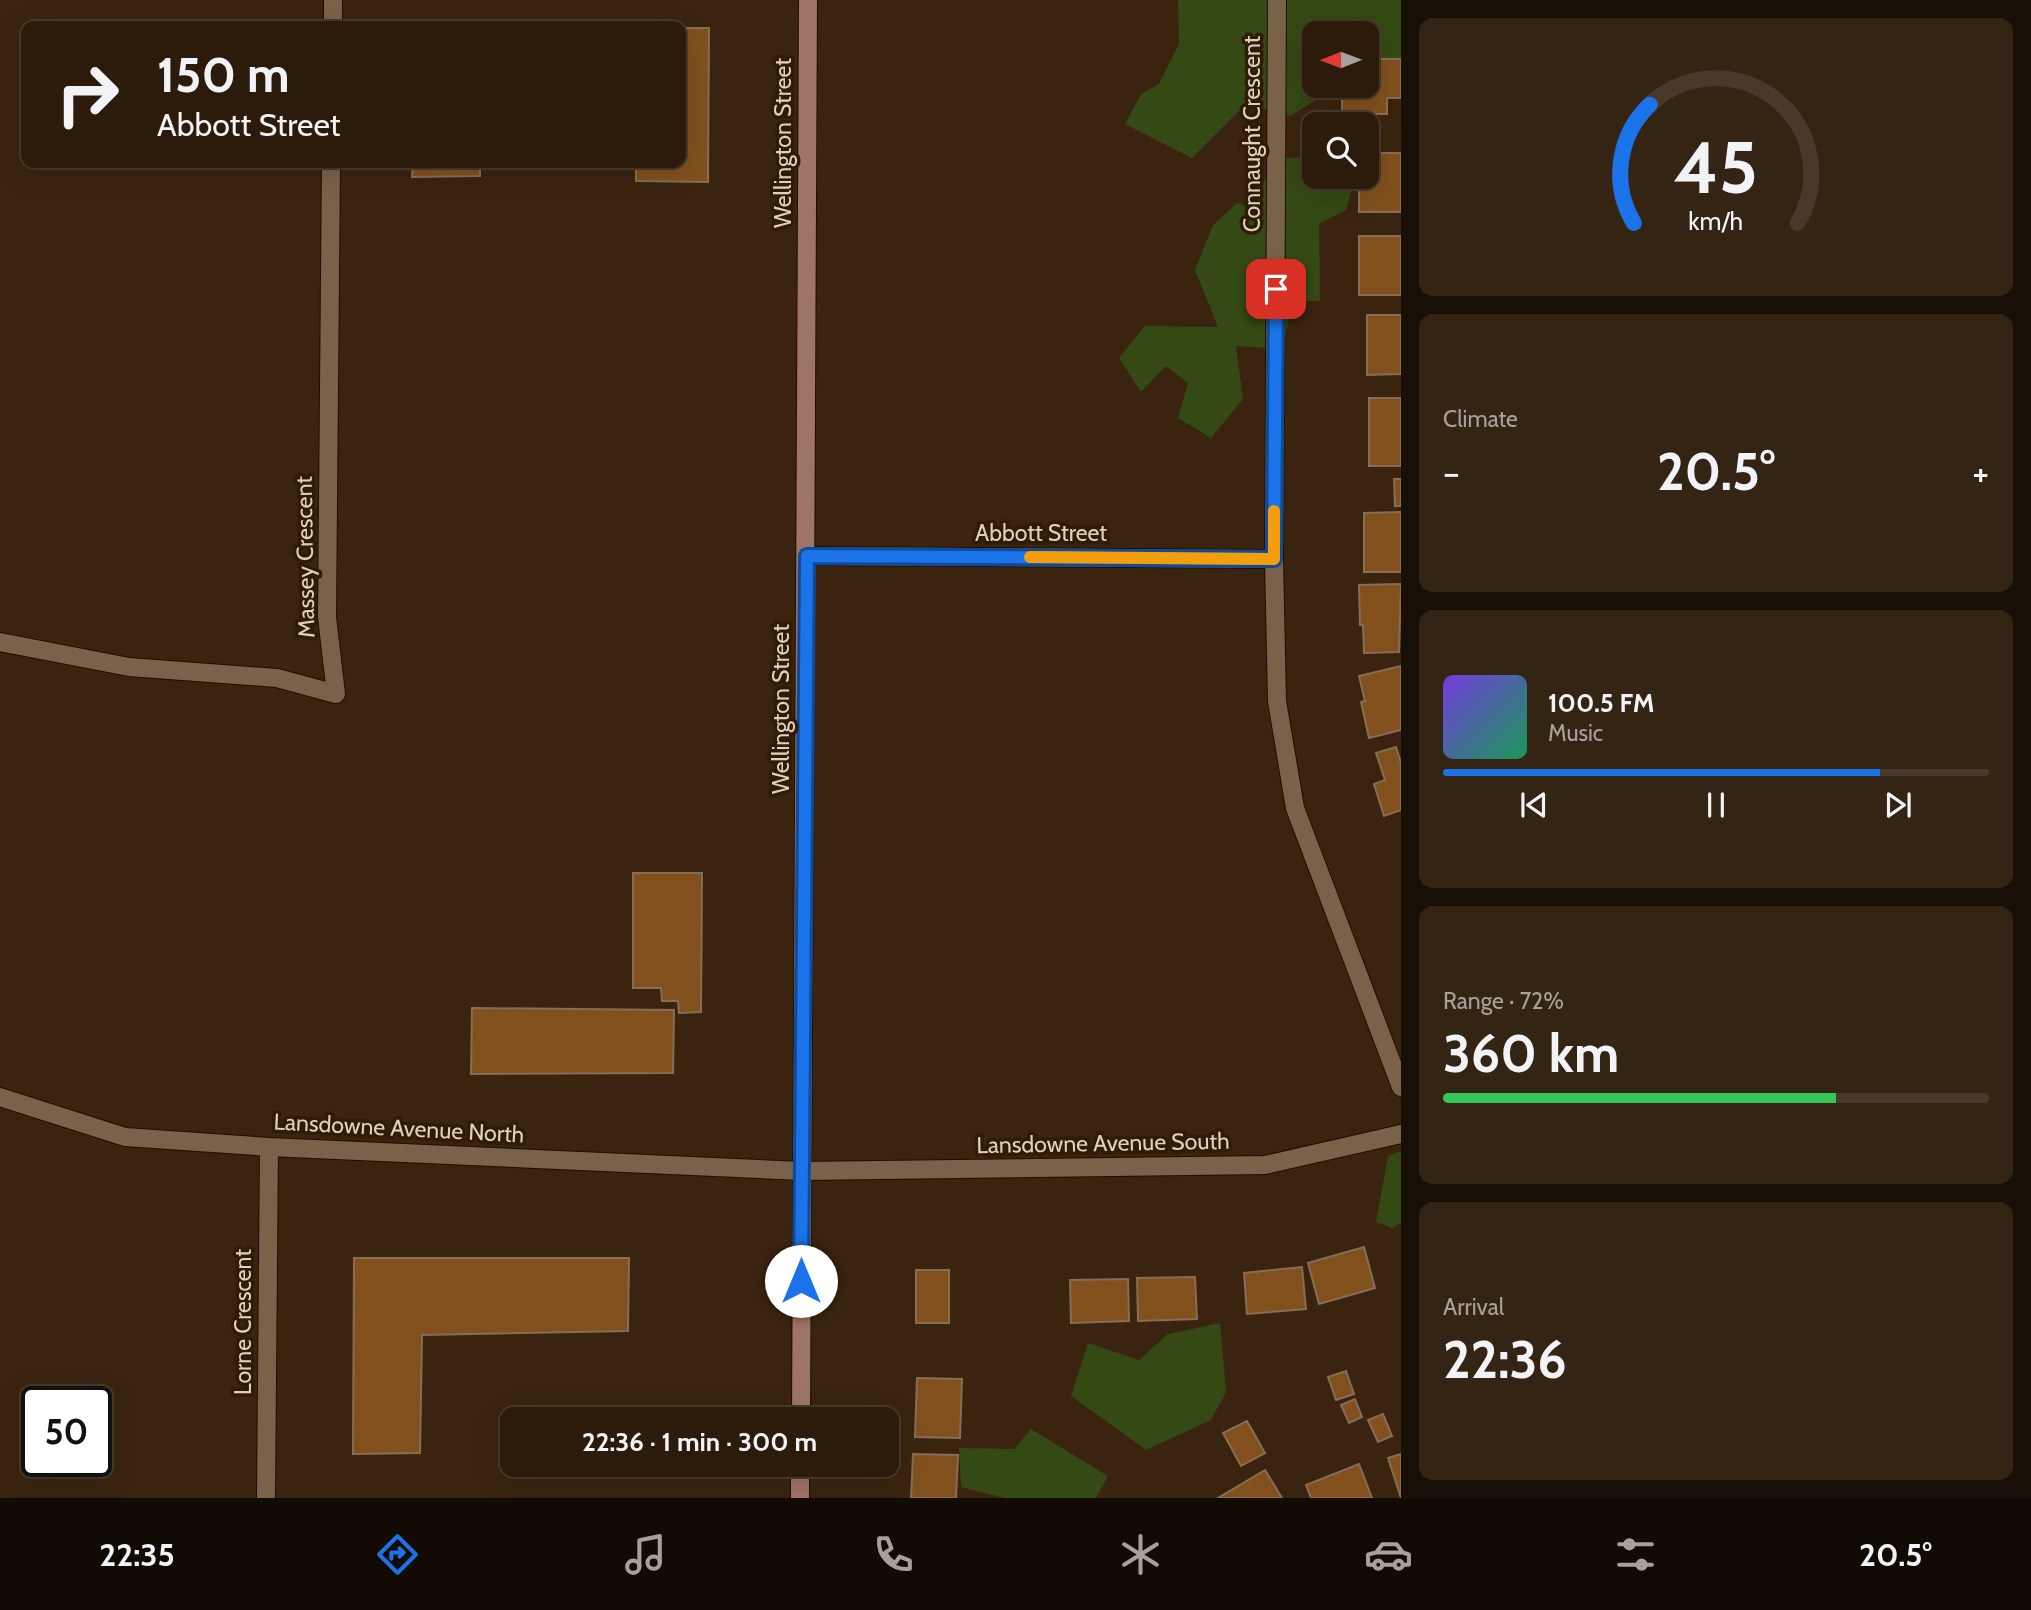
<!DOCTYPE html>
<meta charset="utf-8">
<style>
body{margin:0;font-family:Cabin,sans-serif;background:#342414;color:#f1f3f6;height:100vh;display:flex;flex-direction:column;font-size:26px;white-space:nowrap}
*{box-sizing:border-box;margin:0}
p{font-size:23px;color:#a6a19d}
.icon{flex:none;width:38px;height:38px;fill:none;stroke:currentColor;stroke-width:2;stroke-linecap:round;stroke-linejoin:round}
.map{position:relative;flex:1;overflow:hidden}
.sheet{display:flex;flex-direction:column;gap:18px;padding:18px;background:#180f06;width:630px}
.sheet>*{flex:none}
.guide{position:absolute;left:21px;top:21px;width:665px;height:147px;border-radius:14px;box-shadow:0 7px 28px #0002,0 0 0 2px #48392c;background:#2c1b0b;color:#f1f3f6;overflow:hidden}
.needle{width:46px;rotate:269deg}
.controls{position:absolute;left:1302px;top:21px;display:grid;gap:14px}
.controls a{display:grid;place-items:center;width:77px;height:77px;border-radius:14px;background:#2c1b0b;box-shadow:0 7px 28px #0002,0 0 0 2px #48392c;font-size:35px}
.speed{position:absolute;left:21px;top:1386px;display:flex;gap:14px;font-size:35px;font-weight:700;text-align:center}
.speed>*{display:grid;place-content:center;width:91px;height:91px;border-radius:50%;background:#2c1b0b;box-shadow:0 7px 28px #0002,0 0 0 2px #48392c;line-height:1}
.speed .limit{border:4px solid #111;border-radius:10px;background:#fff;color:#111}
.pin{position:absolute;display:grid;place-items:center;width:60px;height:60px;color:#fff;margin:-30px;border-radius:14px;box-shadow:0 4px 10px #0006}
.me{position:absolute;width:77px;margin:-38px;rotate:0deg;stroke-linejoin:round;filter:drop-shadow(0 0 5px #0008)}
.turn{display:flex;align-items:center;gap:24px;height:147px;padding:0 21px;font-size:32px}
.turn .icon{width:91px;height:91px;stroke-width:2.5}
.turn b{display:block;font-size:49px;line-height:60px}
.big{font-size:52px;font-weight:700;line-height:1.1}
.sheet .card{flex:1;display:flex;flex-direction:column;justify-content:center;gap:10px;min-width:0;padding:0 24px;border-radius:14px;background:#342414}
.sheet .dial{align-items:center;gap:0}
.dial svg{height:182px;overflow:visible;fill:none;stroke:#48392c;stroke-width:7;stroke-linecap:round;text-anchor:middle}
.dial text{fill:#f1f3f6;stroke:none}
.song{display:flex;align-items:center;gap:21px}
.cover{width:84px;height:84px;border-radius:10px;background:linear-gradient(135deg,hsl(260 70% 55%),hsl(150 70% 35%))}
.played{height:7px;border-radius:4px;background:linear-gradient(90deg,#1a73e8 80%,#48392c 80%)}
.keys{display:flex;justify-content:space-around;direction:ltr}
.heat{display:flex;justify-content:space-between;align-items:center;font-size:38px;direction:ltr}
.charge{height:10px;border-radius:5px;background:linear-gradient(90deg,#34c759 72%,#48392c 0)}
.trip{position:absolute;left:500px;top:1407px;width:399px;height:70px;border-radius:14px;background:#2c1b0b;box-shadow:0 7px 28px #0002,0 0 0 2px #48392c;font-weight:700;line-height:70px;text-align:center}
.dock{display:flex;height:112px;justify-content:space-around;align-items:center;background:#120b04;color:#a6a19d}
.dock .icon{width:49px;height:49px}
.dock .selected{color:#1a73e8}
.dock b{font-size:32px;color:#f1f3f6}
main{display:flex;flex:1;min-height:0}
.map>svg:first-child{display:block}
.green{fill:#344914}
.building{fill:#81501d;stroke:#876d56;stroke-width:2}
.lines{fill:none;stroke-linecap:round;stroke-linejoin:round}
.minor-casing{stroke:#210d00;stroke-width:20}
.tertiary-casing{stroke:#210d00;stroke-width:20}
.secondary-casing{stroke:#210d00;stroke-width:20}
.minor{stroke:#7a614a;stroke-width:18}
.tertiary{stroke:#7a614a;stroke-width:18}
.secondary{stroke:#9e7466;stroke-width:18}
.route-casing{stroke:#114b97;stroke-width:18}
.route{stroke:#1a73e8;stroke-width:12}
.slow{stroke:#f59e0b;stroke-width:12}
.labels{text-anchor:middle;dominant-baseline:central;stroke-width:7;stroke-linejoin:round;paint-order:stroke}
.street-label{font-size:23px;fill:#dfd0c4;stroke:#301b05}
</style>
<main>
<div class="map">
<svg width="1401" height="1498" viewBox="0 0 1401 1498">
<rect width="100%" height="100%" fill="#3a240f"/>
<g class="green">
<polygon points="1178,0 1401,0 1401,58 1367,58 1367,33 1314,33 1314,86 1339,86 1290,116 1246,104 1192,158 1125,124 1141,94 1159,84 1179,44"/>
<polygon points="1314,157 1314,177 1358,177 1353,183 1346,210 1319,224 1320,301 1292,301 1283,349 1236,346 1243,399 1211,438 1178,418 1188,383 1166,366 1141,392 1119,358 1145,326 1218,327 1195,270 1213,225 1237,203 1253,209 1260,185 1282,158"/>
<polygon points="1401,1151 1401,1223 1392,1228 1376,1222 1388,1156"/>
<polygon points="1220,1323 1226,1392 1211,1420 1146,1450 1071,1396 1088,1343 1139,1360 1168,1334"/>
<polygon points="1031,1429 1108,1476 1096,1498 1004,1498 961,1487 959,1448 1014,1449"/>
</g>
<g class="building">
<polygon points="681,28 709,28 708,182 636,181 636,163 681,163"/>
<polygon points="1367,59 1401,59 1401,98 1387,98 1387,114 1342,114 1342,86 1367,86"/>
<polygon points="1373,153 1401,153 1401,212 1359,212 1359,178 1373,178"/>
<polygon points="413,163 480,163 480,176 412,177"/>
<rect x="1359" y="236" width="42" height="59"/>
<polygon points="1367,315 1401,315 1401,374 1367,375"/>
<rect x="1369" y="398" width="32" height="68"/>
<polygon points="1394,479 1401,479 1401,506 1395,506"/>
<polygon points="1401,512 1401,572 1364,572 1364,513"/>
<polygon points="1401,584 1399,652 1364,653 1363,625 1360,625 1359,585"/>
<polygon points="1401,666 1401,730 1369,738 1361,702 1365,701 1359,676"/>
<polygon points="1396,747 1401,763 1401,810 1384,816 1374,784 1385,780 1376,753"/>
<polygon points="633,873 702,873 701,1012 679,1013 678,1001 662,1001 661,988 633,988"/>
<polygon points="472,1008 674,1010 673,1073 471,1074"/>
<polygon points="1364,1247 1375,1288 1319,1304 1308,1263"/>
<polygon points="354,1258 629,1258 628,1331 422,1335 420,1453 353,1454"/>
<polygon points="1302,1267 1306,1309 1247,1314 1244,1273"/>
<rect x="916" y="1270" width="33" height="53"/>
<polygon points="1195,1277 1197,1319 1138,1321 1137,1278"/>
<polygon points="1128,1279 1129,1321 1071,1323 1070,1280"/>
<polygon points="1346,1371 1354,1394 1336,1400 1328,1377"/>
<polygon points="917,1378 962,1379 960,1438 915,1437"/>
<polygon points="1355,1399 1362,1417 1349,1423 1341,1405"/>
<polygon points="1383,1414 1392,1436 1378,1442 1368,1420"/>
<polygon points="1247,1421 1265,1453 1241,1466 1223,1433"/>
<polygon points="913,1454 958,1455 956,1498 911,1498"/>
<polygon points="1401,1454 1401,1498 1388,1458"/>
<polygon points="1359,1464 1372,1498 1311,1498 1306,1485"/>
<polygon points="1265,1470 1282,1498 1218,1498"/>
</g>
<g class="lines">
<defs>
<g id="minor">
<polyline points="1277,0 1274,559 1277,701 1295,808 1401,1087"/>
<polyline points="333,26 333,0"/>
<polyline points="807,556 1274,559"/>
<polyline points="0,642 129,667 277,678 336,694 327,617 331,163"/>
<polyline points="266,1498 269,1147"/>
</g>
<polyline id="tertiary" points="0,1097 125,1137 269,1147 802,1171 1265,1165 1401,1134"/>
<g id="secondary">
<polyline points="801,1419 808,0"/>
<polyline points="800,1498 800,1465"/>
</g>
</defs>
<use href="#minor" class="minor-casing"/>
<use href="#tertiary" class="tertiary-casing"/>
<use href="#secondary" class="secondary-casing"/>
<use href="#minor" class="minor"/>
<use href="#tertiary" class="tertiary"/>
<use href="#secondary" class="secondary"/>
</g>
<g class="lines">
<defs>
<polyline id="route" points="801,1281 807,556 1274,559 1276,289"/>
</defs>
<use href="#route" class="route-casing"/>
<use href="#route" class="route"/>
<polyline class="slow" points="1030,557 1274,559 1274,511"/>
</g>
<g class="labels">
<g class="street-label">
<text transform="translate(1252 134) rotate(-90)">Connaught Crescent</text>
<text transform="translate(783 143) rotate(-90)">Wellington Street</text>
<text x="1041" y="533">Abbott Street</text>
<text transform="translate(305 557) rotate(-91)">Massey Crescent</text>
<text transform="translate(781 709) rotate(-90)">Wellington Street</text>
<text transform="translate(399 1128) rotate(3)">Lansdowne Avenue North</text>
<text transform="translate(1103 1143) rotate(-1)">Lansdowne Avenue South</text>
<text transform="translate(243 1322) rotate(-90)">Lorne Crescent</text>
</g>
</g>
</svg>
<div class="controls">
<a><svg class="needle" viewBox="-14 -14 28 28"><path d="M0-13l5 13h-10z" fill="#e53935"/><path d="M0 13l5-13h-10z" fill="#a6a19d"/></svg></a>
<a><svg class="icon" aria-label="search" viewBox="0 0 24 24"><circle cx="10" cy="10" r="6"/><path d="M15 15l6 6"/></svg></a>
</div>
<div class="speed"><div class="limit">50</div></div>
<div class="pin" style="left:1276px;top:289px;background:#d93025"><svg class="icon" aria-label="arrive" viewBox="0 0 24 24"><path d="M6 21V4h12l-3 4 3 4H6"/></svg></div>
<svg class="me" style="left:801px;top:1281px" viewBox="-20 -20 40 40"><circle r="19" fill="#fff"/><path d="M0-13L10 11 0 6-10 11z" fill="#1a73e8"/></svg>
<div class="trip">22:36 · 1 min · 300 m</div>
<div class="guide">
<div class="turn"><svg class="icon" aria-label="right" viewBox="0 0 24 24"><path d="M7 20v-9h11M14 6l5 5-5 5"/></svg><div><b>150 m</b>Abbott Street</div></div>
</div>
</div>
<section class="sheet">
<div class="card dial"><svg viewBox="0 0 100 80">
<path d="M14 69A42 42 0 1 1 86 69"/>
<path d="M14 69A42 42 0 0 1 21 17" stroke="#1a73e8"/>
<text x="50" y="56" font-size="32" font-weight="700">45</text>
<text x="50" y="72" font-size="11">km/h</text>
</svg></div>
<div class="card"><p>Climate</p>
<div class="heat"><a>−</a><b class="big">20.5°</b><a>+</a></div>
</div>
<div class="card">
<div class="song"><i class="cover"></i><div><b>100.5 FM</b><p>Music</p></div></div>
<div class="played"></div>
<div class="keys"><svg class="icon" aria-label="previous" viewBox="0 0 24 24"><path d="M18 5L8 12l10 7zM5 5v14"/></svg><svg class="icon" aria-label="pause" viewBox="0 0 24 24"><path d="M8 5v14M16 5v14"/></svg><svg class="icon" aria-label="next" viewBox="0 0 24 24"><path d="M6 5l10 7-10 7zM19 5v14"/></svg></div>
</div>
<div class="card"><p>Range · 72%</p><b class="big">360 km</b><div class="charge"></div></div>
<div class="card"><p>Arrival</p><b class="big">22:36</b></div>
</section>
</main>
<nav class="dock">
<b>22:35</b>
<svg class="icon selected" aria-label="directions" viewBox="0 0 24 24"><path d="M12 3l9 9-9 9-9-9zM9 14v-3h6M13 9l2 2-2 2"/></svg>
<svg class="icon" aria-label="music" viewBox="0 0 24 24"><path d="M9 18V5l10-2v13"/><circle cx="6" cy="18" r="3"/><circle cx="16" cy="16" r="3"/></svg>
<svg class="icon" aria-label="phone" viewBox="0 0 24 24"><path d="M5 4h4l2 5-3 2q2 4 5 5l2-3 5 2v4C11 20 4 13 5 4z"/></svg>
<svg class="icon" aria-label="climate" viewBox="0 0 24 24"><path d="M12 3v18M4 7l16 10M4 17L20 7"/></svg>
<svg class="icon" aria-label="car" viewBox="0 0 24 24"><path d="M5 17H2v-5l4-1 3-4h7l3 4 3 1v5h-3M9 17h6M6 11h13"/><circle cx="7" cy="17" r="2"/><circle cx="17" cy="17" r="2"/></svg>
<svg class="icon" aria-label="filters" viewBox="0 0 24 24"><path d="M4 7h16M4 17h16"/><circle cx="9" cy="7" r="2"/><circle cx="15" cy="17" r="2"/></svg>
<b>20.5°</b>
</nav>
